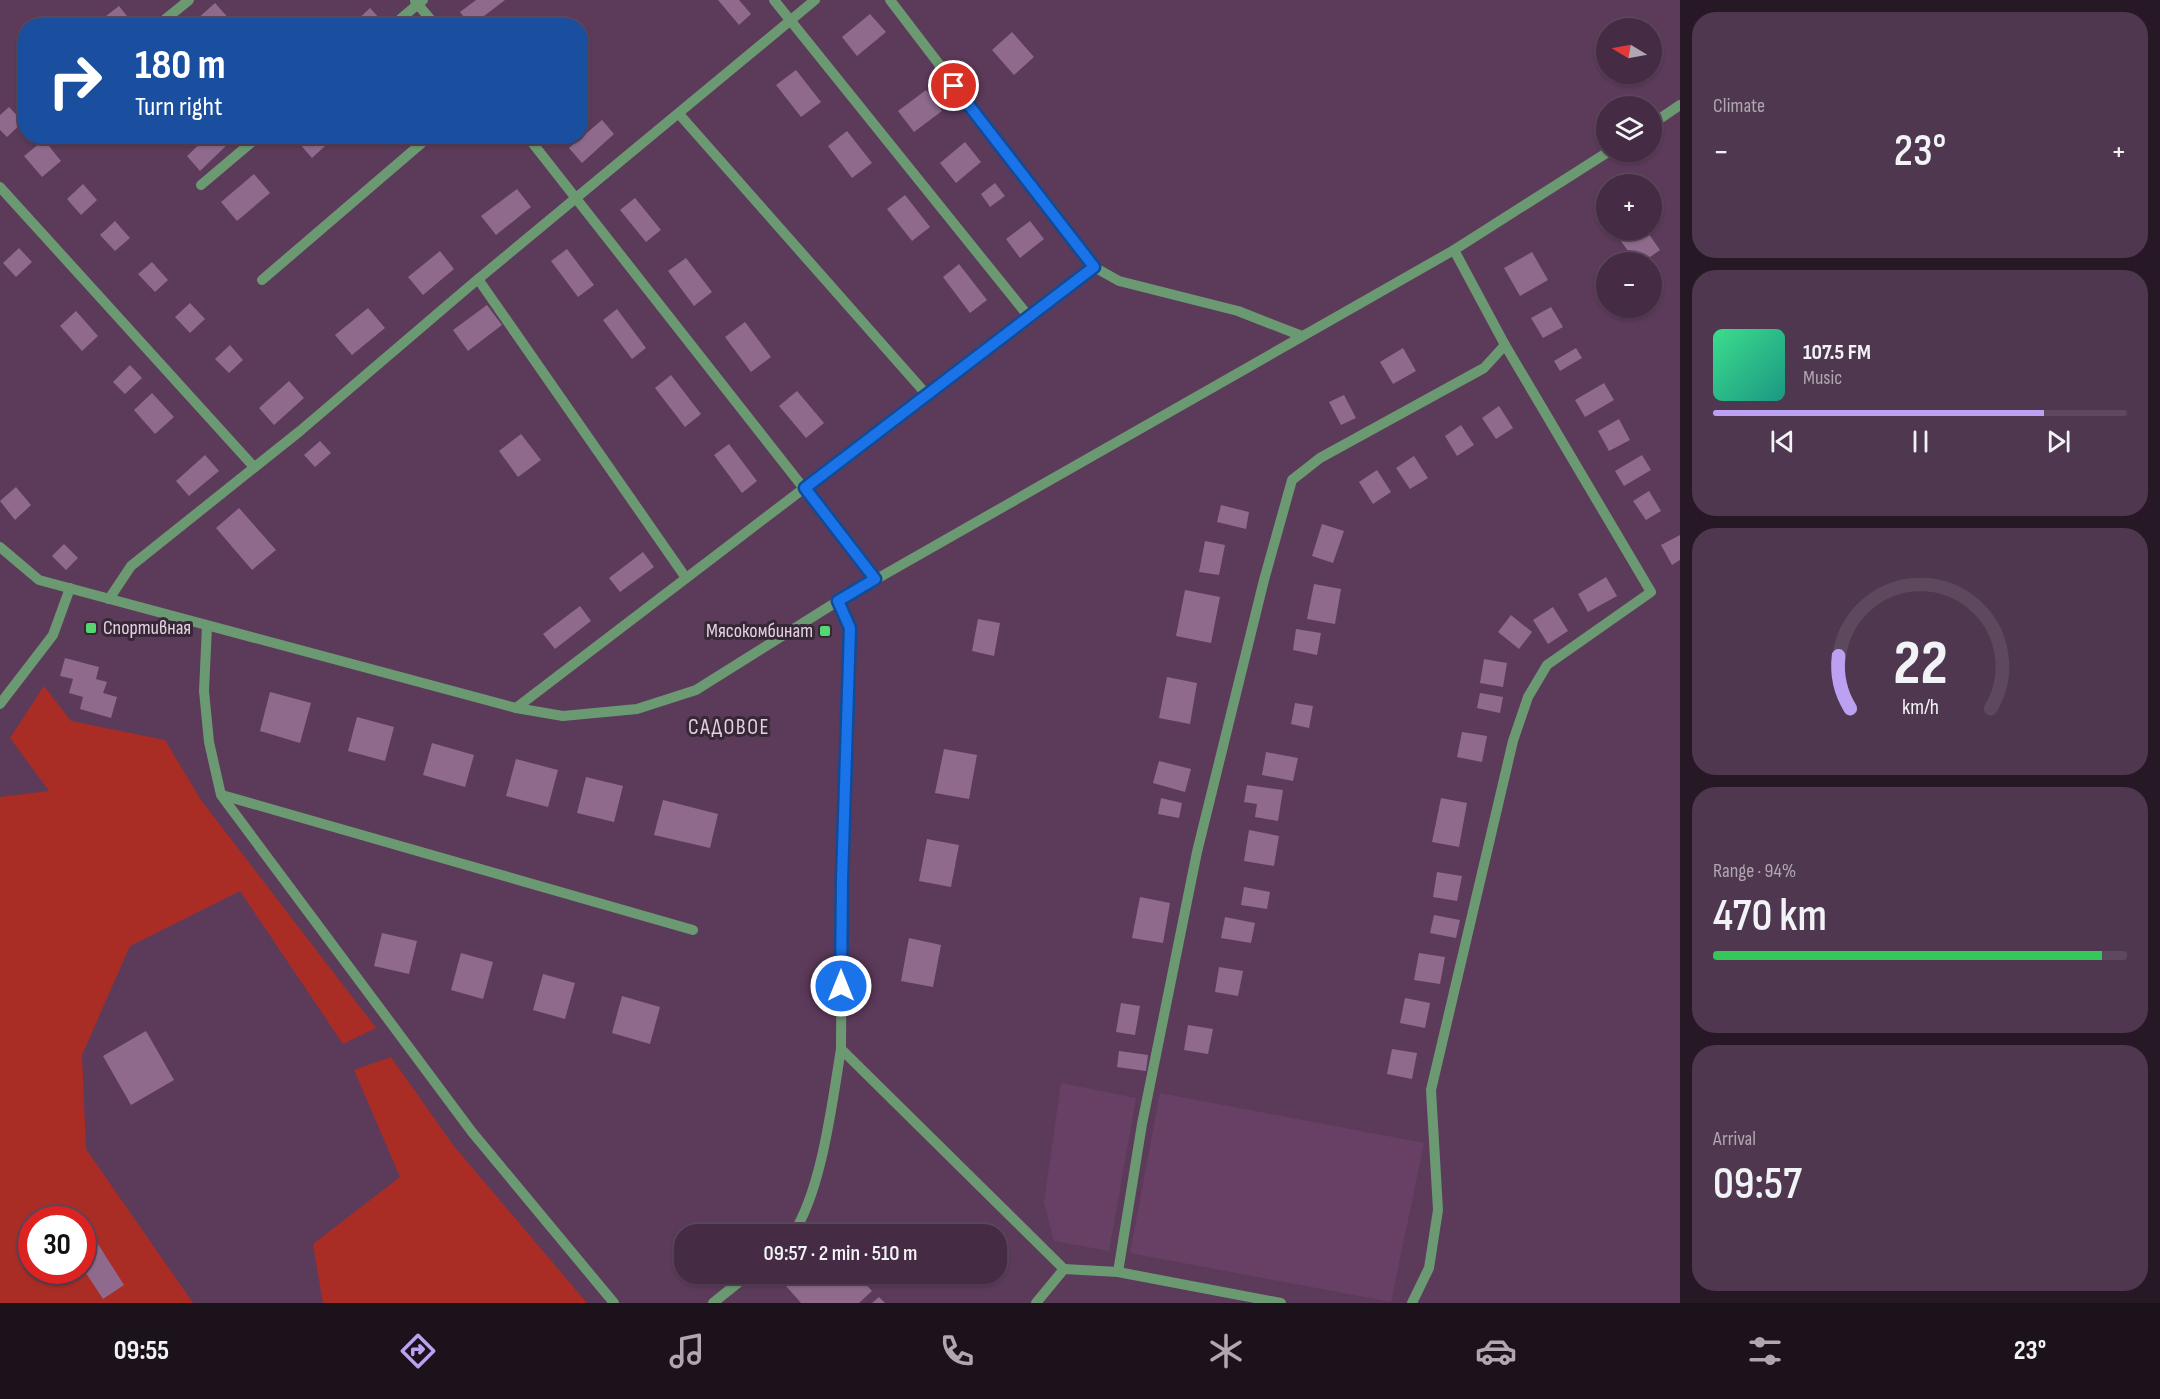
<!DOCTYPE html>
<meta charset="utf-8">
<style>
body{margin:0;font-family:"Sofia Sans Condensed",sans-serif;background:#4f384f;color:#f1f3f6;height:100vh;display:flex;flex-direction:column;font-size:22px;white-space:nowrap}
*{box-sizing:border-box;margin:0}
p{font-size:20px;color:#b0a7b2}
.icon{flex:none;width:33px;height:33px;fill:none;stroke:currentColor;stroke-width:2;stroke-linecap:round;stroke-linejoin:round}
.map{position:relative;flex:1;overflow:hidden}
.drawer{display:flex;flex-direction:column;gap:12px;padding:12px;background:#261825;width:480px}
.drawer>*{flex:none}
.banner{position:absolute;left:18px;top:18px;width:570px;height:126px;border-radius:24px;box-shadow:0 2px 4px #0004,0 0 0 2px #5d485d;background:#1a4fa0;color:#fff;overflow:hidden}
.needle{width:39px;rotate:280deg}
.fabs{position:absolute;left:1596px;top:18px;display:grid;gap:12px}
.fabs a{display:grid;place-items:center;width:66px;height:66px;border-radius:50%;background:#452c44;box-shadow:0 2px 4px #0004,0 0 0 2px #5d485d;font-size:30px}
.speed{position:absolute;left:18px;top:1206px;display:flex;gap:12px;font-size:30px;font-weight:700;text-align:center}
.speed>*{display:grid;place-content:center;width:78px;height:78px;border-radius:50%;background:#452c44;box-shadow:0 2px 4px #0004,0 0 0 2px #5d485d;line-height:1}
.speed .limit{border:9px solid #d22;background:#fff;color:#111}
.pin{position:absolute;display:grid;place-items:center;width:51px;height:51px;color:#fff;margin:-26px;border:3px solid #fff;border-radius:50%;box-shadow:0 2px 6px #0007}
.me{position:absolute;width:66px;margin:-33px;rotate:0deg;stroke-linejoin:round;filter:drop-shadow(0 0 4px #0008)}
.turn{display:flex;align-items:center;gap:21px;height:126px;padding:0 18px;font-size:27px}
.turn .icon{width:78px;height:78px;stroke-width:2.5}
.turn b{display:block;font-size:42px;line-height:51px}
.big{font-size:45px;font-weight:600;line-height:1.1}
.drawer .widget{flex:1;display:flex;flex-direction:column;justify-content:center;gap:9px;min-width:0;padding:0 21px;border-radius:24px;background:#4f384f}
.drawer .dial{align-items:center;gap:0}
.dial svg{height:156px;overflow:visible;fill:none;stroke:#5d485d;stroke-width:7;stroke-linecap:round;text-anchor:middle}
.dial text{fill:#f1f3f6;stroke:none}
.song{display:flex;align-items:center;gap:18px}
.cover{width:72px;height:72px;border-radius:9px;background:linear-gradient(135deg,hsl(150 70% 55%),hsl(170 70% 35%))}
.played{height:6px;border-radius:3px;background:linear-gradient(90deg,#bca0f2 80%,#5d485d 80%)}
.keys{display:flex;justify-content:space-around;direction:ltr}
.heat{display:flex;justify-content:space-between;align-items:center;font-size:33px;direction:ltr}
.charge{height:9px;border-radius:4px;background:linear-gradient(90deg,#34c759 94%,#5d485d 0)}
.trip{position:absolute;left:674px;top:1224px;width:333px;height:60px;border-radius:24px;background:#452c44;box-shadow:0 2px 4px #0004,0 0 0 2px #5d485d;font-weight:600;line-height:60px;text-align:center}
.tabs{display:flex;height:96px;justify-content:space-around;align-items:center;background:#1c121b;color:#b0a7b2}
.tabs .icon{width:42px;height:42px}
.tabs .current{color:#bca0f2}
.tabs b{font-size:27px;color:#f1f3f6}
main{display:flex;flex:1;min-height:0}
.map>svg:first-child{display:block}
.built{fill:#684066}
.green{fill:#aa2d25;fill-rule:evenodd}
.building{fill:#8f6a8d}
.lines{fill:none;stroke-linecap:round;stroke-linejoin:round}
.minor{stroke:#6b9972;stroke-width:10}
.route-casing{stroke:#114b97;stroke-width:15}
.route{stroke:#1a73e8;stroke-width:10}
.poi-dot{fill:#54d672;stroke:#372836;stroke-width:2}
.labels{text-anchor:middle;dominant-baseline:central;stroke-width:6;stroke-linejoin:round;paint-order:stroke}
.poi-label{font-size:20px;fill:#e6d1e4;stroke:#372836;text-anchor:start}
.quarter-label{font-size:22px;letter-spacing:1.5px;fill:#e6d1e4;stroke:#372836}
</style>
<main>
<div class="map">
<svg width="1680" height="1303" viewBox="0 0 1680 1303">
<rect width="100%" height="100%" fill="#5c3a5a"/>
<g class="built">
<polygon points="1061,1083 1136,1098 1109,1251 1054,1241 1044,1202"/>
<polygon points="1160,1093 1424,1143 1391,1302 1130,1253"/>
</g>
<g class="green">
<path d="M 44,686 L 71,721 L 165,740 L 201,800 L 376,1028 L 343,1044 L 240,891 L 130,946 L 82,1055 L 86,1149 L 193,1303 L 0,1303 L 0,797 L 49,791 L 10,738 ZM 32,1220 L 82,1220 L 82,1270 L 32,1270 Z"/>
<polygon points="391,1057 453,1145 587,1303 323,1303 313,1244 400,1177 354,1070"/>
</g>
<g class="building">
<polygon points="476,0 505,0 471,26 460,12"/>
<polygon points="718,0 739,0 751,14 739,25"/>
<polygon points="215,3 231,21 227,26 198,26 195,21"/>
<polygon points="119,6 135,26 99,26 97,23"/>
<polygon points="370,8 381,20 375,26 351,26"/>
<polygon points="870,14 886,32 857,56 842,37"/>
<polygon points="1012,32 1034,57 1014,75 992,50"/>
<polygon points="796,70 821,102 801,117 776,85"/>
<polygon points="926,90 942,111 914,132 898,111"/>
<polygon points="9,107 23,122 7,137 0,130 0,115"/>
<polygon points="602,120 614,134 582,163 569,148"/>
<polygon points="847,131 872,163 852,178 828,146"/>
<polygon points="208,136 223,136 229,143 200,171 187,156"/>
<polygon points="301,136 336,136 312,158 297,141"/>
<polygon points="44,140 61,161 42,177 24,156"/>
<polygon points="965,142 981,162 956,183 940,163"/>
<polygon points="254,174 270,193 237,221 221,202"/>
<polygon points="995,183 1005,196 990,207 981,194"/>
<polygon points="83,184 97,200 81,215 67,199"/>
<polygon points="517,189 531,207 496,235 481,216"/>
<polygon points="905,195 930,227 912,241 887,209"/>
<polygon points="635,198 661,230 646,242 620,210"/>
<polygon points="115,221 130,238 115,251 100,235"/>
<polygon points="1030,221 1044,239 1020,258 1006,239"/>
<polygon points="1627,230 1646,230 1660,250 1643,262 1636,262 1618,237"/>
<polygon points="19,248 32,262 16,277 3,263"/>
<polygon points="567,249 594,285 578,297 551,261"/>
<polygon points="440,251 454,269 423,295 408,277"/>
<polygon points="1532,252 1548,280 1520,296 1504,268"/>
<polygon points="686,258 712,292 694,306 668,271"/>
<polygon points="152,262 168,280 155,292 138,274"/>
<polygon points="959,264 987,300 970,313 943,277"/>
<polygon points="190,303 205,319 190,333 175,317"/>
<polygon points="487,305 502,325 468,351 453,330"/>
<polygon points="1551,307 1563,327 1543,338 1531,318"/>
<polygon points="368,308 385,328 352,355 335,335"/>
<polygon points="617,309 646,348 632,359 603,320"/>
<polygon points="76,311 98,336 82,351 60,326"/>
<polygon points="745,322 771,357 751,372 725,337"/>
<polygon points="230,345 243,360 229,373 215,359"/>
<polygon points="1403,348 1416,371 1393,384 1380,362"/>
<polygon points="1576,348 1582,358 1560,371 1554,361"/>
<polygon points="130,365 142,378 125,394 113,382"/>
<polygon points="671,375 701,414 685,427 655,388"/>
<polygon points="289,381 304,398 274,425 259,408"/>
<polygon points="1604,383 1614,400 1585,417 1575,400"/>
<polygon points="797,391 824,423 806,438 779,406"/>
<polygon points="152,393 174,417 155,434 134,410"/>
<polygon points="1344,395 1356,418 1341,425 1329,402"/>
<polygon points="1499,406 1513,428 1496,439 1482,418"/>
<polygon points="1619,419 1630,440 1609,451 1598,431"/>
<polygon points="1461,425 1474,445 1457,456 1445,436"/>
<polygon points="521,434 541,460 518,477 499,451"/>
<polygon points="320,441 331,453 315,467 304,455"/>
<polygon points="729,444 757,481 742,493 714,455"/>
<polygon points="205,455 219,471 189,496 176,481"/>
<polygon points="1642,455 1651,470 1624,486 1615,471"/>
<polygon points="1414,456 1428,478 1410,489 1396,468"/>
<polygon points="1377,470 1391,492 1373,504 1359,482"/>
<polygon points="16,487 31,505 15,520 0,501"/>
<polygon points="1649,491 1661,511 1646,520 1633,501"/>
<polygon points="1221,505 1249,512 1246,529 1217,522"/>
<polygon points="239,508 276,550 252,570 216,528"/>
<polygon points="1322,524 1344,531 1333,563 1312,556"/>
<polygon points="1680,535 1680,560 1672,565 1661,545"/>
<polygon points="1205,541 1225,545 1219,575 1199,572"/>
<polygon points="64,544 78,558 66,570 52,556"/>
<polygon points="643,552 654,567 620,592 609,578"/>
<polygon points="1606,577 1617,596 1588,612 1578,594"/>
<polygon points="1314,584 1341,589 1335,624 1307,619"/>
<polygon points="1185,590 1220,597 1211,643 1176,636"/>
<polygon points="580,606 591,621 555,649 543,634"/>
<polygon points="1553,607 1568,631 1548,644 1533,620"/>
<polygon points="1511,615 1532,632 1519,649 1498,632"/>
<polygon points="978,619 1000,623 994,656 972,651"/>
<polygon points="1296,629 1321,633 1317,655 1293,650"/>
<polygon points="65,658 99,667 96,679 107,682 103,693 117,697 111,718 80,709 83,697 69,693 73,679 60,676"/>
<polygon points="1484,659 1507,663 1503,687 1480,683"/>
<polygon points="1167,677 1197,683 1190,724 1159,718"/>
<polygon points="270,692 311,703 300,743 260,731"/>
<polygon points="1480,693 1503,697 1500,713 1477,708"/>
<polygon points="1295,703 1313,706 1309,728 1291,724"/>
<polygon points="357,717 394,727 385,761 348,751"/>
<polygon points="1462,732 1487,736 1482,762 1457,757"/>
<polygon points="432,743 474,755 465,787 423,775"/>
<polygon points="944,749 977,755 969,799 935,793"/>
<polygon points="1266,752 1298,758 1293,781 1262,775"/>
<polygon points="516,759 558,770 548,807 506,796"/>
<polygon points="1159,761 1191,769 1185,792 1153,783"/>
<polygon points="586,777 623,786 614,822 577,813"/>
<polygon points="1247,785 1283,790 1278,821 1255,817 1257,804 1244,802"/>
<polygon points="1161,798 1182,803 1179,818 1158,814"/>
<polygon points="1441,798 1467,803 1459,847 1432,842"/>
<polygon points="663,800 718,814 710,848 654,835"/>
<polygon points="1249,830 1279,836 1274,866 1244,861"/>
<polygon points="927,839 959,845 951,887 919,881"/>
<polygon points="1437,872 1462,876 1457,901 1433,897"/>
<polygon points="1244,887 1270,892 1267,909 1241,905"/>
<polygon points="1140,897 1170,903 1163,943 1132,938"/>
<polygon points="1434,915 1460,920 1456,938 1430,933"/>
<polygon points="1225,917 1255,923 1251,943 1221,938"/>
<polygon points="382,933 417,941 409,974 374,966"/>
<polygon points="909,938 941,945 933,987 901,981"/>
<polygon points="461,953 493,962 483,999 451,990"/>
<polygon points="1419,953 1445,957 1440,984 1414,980"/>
<polygon points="1219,967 1243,971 1238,996 1215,992"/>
<polygon points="543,974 575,983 565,1019 533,1010"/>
<polygon points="622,996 660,1007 650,1044 612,1033"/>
<polygon points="1405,998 1430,1003 1425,1028 1400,1023"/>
<polygon points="1121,1003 1140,1006 1135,1035 1116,1032"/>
<polygon points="1188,1025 1213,1029 1208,1054 1184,1050"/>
<polygon points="146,1031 174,1080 131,1105 103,1056"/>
<polygon points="1392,1049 1417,1053 1412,1079 1387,1074"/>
<polygon points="1119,1051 1148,1055 1146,1071 1117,1067"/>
<polygon points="89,1230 124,1285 103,1299 82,1267 82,1235"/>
<polygon points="799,1274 856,1274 872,1291 859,1303 801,1303 786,1286"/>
<polygon points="879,1297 885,1303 872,1303"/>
</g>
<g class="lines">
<g class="minor">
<polyline points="774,0 1029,317"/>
<polyline points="890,0 1094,267 1119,281 1238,311 1302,336"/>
<polyline points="415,1 436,26"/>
<polyline points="157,26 189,0"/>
<polyline points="392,26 423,0"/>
<polyline points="679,114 927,395"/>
<polyline points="1652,124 1680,105"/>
<polyline points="527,136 875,579"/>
<polyline points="201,185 259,136"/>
<polyline points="0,187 254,467"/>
<polyline points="478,279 686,578"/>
<polyline points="262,280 430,136"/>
<polyline points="0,547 39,580 516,708 563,716 637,709 696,690 838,601 1454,250 1608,152"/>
<polyline points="109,599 131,566 300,431 471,285 815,0"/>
<polyline points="838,601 850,628 842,881 841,1049 1064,1269"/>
<polyline points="207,626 204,691 209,742 221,795 472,1132 614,1303"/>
<polyline points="0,704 53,635 70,588"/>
<polyline points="516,708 1094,267"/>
<polyline points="222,795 693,930"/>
<path d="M 793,1234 C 822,1189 832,1103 841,1049"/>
<polyline points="1118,1272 1142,1124 1197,852 1264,580 1292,480 1320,458 1484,368 1505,345"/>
<polyline points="713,1303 749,1274"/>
<polyline points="1036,1303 1064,1269 1118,1272 1281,1303"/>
<polyline points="1412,1303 1429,1268 1438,1210 1431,1090 1513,741 1528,697 1547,665 1651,592 1505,345 1454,250"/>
</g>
</g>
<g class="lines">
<defs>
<polyline id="route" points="841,986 842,880 850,628 838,601 875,579 805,488 1094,267 954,86"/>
</defs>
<use href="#route" class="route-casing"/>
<use href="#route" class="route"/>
</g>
<g class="poi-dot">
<rect x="85" y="622" width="12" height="12" rx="3"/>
<rect x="819" y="625" width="12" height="12" rx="3"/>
</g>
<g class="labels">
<g class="poi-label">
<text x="103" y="628">Спортивная</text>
<text x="813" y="631" text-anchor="end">Мясокомбинат</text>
</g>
<g class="quarter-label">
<text x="729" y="727">САДОВОЕ</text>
</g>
</g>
</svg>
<div class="fabs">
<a><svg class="needle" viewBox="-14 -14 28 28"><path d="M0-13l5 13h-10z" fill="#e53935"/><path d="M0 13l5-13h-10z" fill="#b0a7b2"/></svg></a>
<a><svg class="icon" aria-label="layers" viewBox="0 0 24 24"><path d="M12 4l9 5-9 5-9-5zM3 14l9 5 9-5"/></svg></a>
<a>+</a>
<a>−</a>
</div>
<div class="speed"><div class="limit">30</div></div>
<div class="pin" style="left:954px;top:86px;background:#d93025"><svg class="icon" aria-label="arrive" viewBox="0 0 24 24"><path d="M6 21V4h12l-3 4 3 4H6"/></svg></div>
<svg class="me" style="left:841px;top:986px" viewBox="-20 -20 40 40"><circle r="17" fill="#1a73e8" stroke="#fff" stroke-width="3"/><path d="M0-11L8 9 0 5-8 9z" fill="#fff"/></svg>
<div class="trip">09:57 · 2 min · 510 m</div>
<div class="banner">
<div class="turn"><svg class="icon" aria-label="right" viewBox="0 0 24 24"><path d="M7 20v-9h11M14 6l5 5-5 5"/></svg><div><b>180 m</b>Turn right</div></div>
</div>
</div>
<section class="drawer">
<div class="widget"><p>Climate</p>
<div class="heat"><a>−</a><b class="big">23°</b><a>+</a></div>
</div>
<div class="widget">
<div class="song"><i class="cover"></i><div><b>107.5 FM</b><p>Music</p></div></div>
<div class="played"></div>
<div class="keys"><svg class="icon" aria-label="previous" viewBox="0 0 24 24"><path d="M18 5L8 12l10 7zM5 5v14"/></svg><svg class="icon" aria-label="pause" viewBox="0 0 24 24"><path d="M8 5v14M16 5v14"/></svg><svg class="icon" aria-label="next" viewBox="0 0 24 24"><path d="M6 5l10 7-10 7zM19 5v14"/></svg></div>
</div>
<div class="widget dial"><svg viewBox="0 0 100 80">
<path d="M14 69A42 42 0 1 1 86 69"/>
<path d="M14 69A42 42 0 0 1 8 42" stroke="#bca0f2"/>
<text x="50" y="56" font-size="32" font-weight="700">22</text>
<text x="50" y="72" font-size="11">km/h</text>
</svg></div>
<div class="widget"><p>Range · 94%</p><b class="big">470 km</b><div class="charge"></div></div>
<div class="widget"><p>Arrival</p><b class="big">09:57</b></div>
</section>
</main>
<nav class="tabs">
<b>09:55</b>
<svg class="icon current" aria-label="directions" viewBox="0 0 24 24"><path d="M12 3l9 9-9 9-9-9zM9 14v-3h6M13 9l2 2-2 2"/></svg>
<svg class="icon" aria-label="music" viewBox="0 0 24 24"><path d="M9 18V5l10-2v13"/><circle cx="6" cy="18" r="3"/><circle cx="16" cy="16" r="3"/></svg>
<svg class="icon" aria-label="phone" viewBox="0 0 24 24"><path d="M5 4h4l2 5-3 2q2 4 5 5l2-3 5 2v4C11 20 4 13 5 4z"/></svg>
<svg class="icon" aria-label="climate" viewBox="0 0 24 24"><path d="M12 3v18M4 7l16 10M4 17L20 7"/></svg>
<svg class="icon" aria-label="car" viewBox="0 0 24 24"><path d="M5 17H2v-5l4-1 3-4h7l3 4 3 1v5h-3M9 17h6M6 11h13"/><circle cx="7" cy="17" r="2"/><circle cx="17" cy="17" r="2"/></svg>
<svg class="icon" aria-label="filters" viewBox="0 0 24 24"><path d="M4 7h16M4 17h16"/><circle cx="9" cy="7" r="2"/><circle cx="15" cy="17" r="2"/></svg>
<b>23°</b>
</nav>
